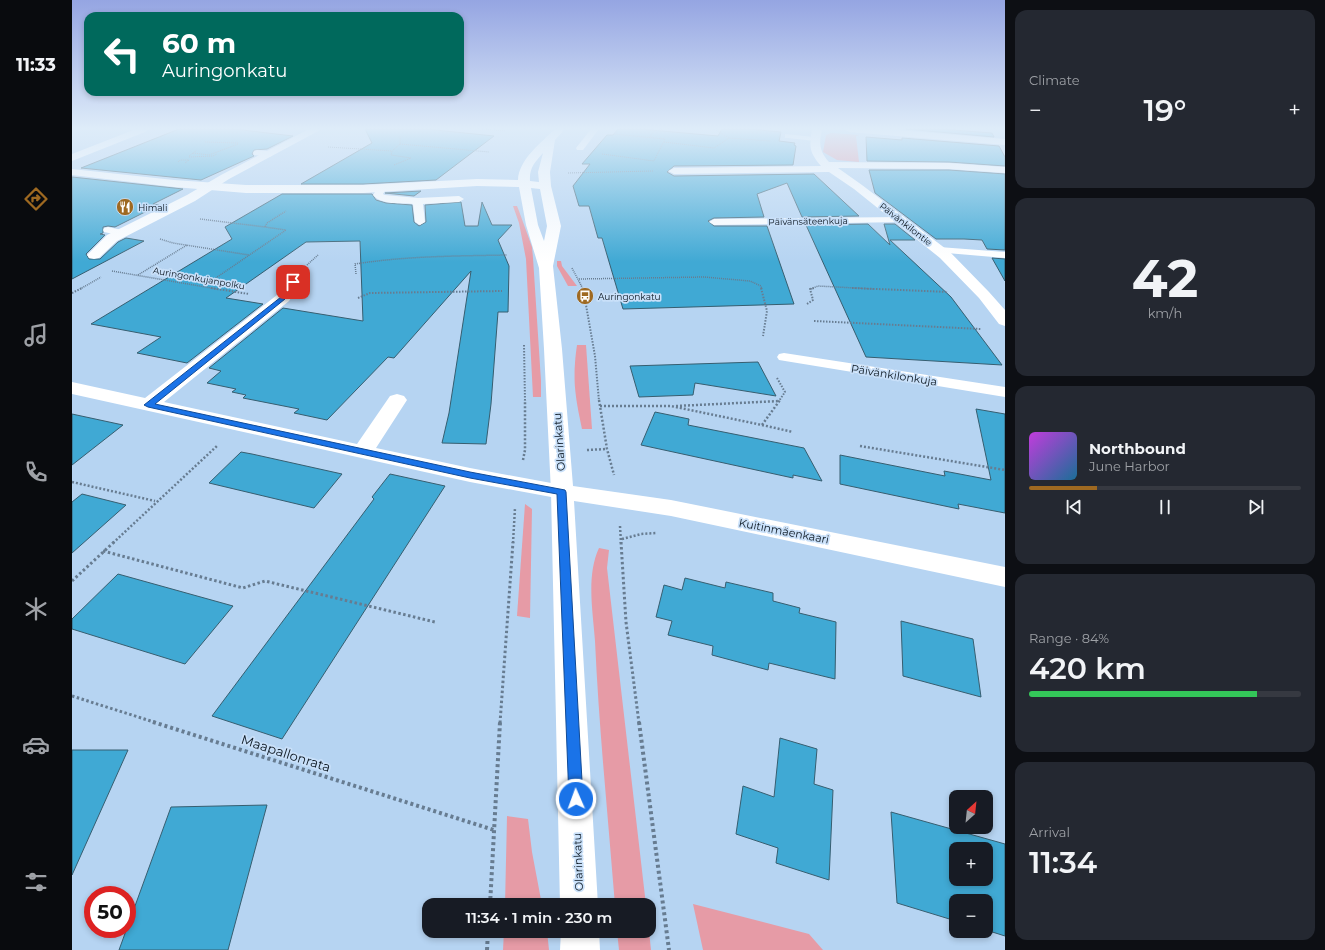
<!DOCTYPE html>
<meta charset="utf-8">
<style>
body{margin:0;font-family:Montserrat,sans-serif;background:#242831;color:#f1f3f6;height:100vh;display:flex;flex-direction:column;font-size:15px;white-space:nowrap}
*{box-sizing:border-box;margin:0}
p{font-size:13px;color:#9ea1a6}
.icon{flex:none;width:22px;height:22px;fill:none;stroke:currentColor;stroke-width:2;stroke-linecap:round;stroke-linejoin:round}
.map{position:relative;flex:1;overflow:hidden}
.details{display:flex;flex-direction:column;gap:10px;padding:10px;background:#0d0f14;width:320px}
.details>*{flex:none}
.banner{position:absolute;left:12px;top:12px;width:380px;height:84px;border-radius:12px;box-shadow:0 2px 6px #0003;background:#00695c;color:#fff;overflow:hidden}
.needle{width:26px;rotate:27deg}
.fabs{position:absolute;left:877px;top:790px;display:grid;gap:8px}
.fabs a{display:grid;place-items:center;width:44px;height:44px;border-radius:8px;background:#171b24;box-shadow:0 2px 6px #0003;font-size:20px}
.speed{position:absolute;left:12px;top:886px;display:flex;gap:8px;font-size:20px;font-weight:700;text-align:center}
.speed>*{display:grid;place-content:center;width:52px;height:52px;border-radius:50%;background:#171b24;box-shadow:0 2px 6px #0003;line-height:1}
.speed .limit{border:6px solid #d22;background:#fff;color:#111}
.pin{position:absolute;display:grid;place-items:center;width:34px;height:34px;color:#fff;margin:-17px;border-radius:8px;box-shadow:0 2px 6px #0006}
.me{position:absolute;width:44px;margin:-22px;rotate:358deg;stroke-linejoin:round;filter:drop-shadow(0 0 3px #0008)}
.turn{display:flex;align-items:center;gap:14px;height:84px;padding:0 12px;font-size:18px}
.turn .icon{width:52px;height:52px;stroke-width:2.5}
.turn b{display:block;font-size:28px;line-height:34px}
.big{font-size:30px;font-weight:600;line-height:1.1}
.details .tile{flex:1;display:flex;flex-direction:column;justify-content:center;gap:6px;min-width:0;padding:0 14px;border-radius:12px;background:#242831}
.details .dial{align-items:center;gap:0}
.dial b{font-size:52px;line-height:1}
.song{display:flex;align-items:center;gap:12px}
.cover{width:48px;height:48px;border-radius:6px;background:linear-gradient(135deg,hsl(290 70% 55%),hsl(200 70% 35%))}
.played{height:4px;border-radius:2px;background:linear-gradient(90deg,#9e6921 25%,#363941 25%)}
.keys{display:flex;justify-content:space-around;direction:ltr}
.heat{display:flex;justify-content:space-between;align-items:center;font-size:22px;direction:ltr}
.charge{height:6px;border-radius:3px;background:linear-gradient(90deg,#34c759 84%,#363941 0)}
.trip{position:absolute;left:350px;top:898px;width:234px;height:40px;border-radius:12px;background:#171b24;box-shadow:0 2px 6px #0003;font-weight:600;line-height:40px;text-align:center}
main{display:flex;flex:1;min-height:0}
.dock{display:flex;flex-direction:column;width:72px;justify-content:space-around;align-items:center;background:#090b0e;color:#9ea1a6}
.dock .icon{width:28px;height:28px}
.dock .active{color:#9e6921}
.dock b{font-size:18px;color:#f1f3f6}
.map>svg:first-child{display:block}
.green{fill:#e69ba6}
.building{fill:#40a9d4;stroke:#375e70;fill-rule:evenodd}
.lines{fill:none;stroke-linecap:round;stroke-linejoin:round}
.path-far5{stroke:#677c91;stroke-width:1;stroke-dasharray:1 1;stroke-linecap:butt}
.path-far4{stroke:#677c91;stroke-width:1.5;stroke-dasharray:1 1;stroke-linecap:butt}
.path-far3{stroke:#677c91;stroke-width:2;stroke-dasharray:1.5 1.5;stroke-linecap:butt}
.path-far2{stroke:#677c91;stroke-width:2.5;stroke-dasharray:2 2;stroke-linecap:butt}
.path-far1{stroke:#677c91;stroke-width:3;stroke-dasharray:2.5 2.5;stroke-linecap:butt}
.path{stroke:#677c91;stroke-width:4;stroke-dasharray:3 3;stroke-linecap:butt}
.lane{fill:#fff;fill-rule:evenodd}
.street{fill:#fff;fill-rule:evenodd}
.secondary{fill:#fff;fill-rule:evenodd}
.route{fill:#1a73e8;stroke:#114b97}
.labels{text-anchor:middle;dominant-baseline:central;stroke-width:3.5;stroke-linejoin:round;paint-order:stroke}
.far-poi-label{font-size:9px;fill:#0a151f;stroke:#c9e0f9;text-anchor:start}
.far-street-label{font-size:9px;fill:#0a151f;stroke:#c9e0f9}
.street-label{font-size:11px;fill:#0a151f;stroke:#c9e0f9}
.near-street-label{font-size:13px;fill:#0a151f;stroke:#c9e0f9}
</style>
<main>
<nav class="dock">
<b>11:33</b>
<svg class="icon active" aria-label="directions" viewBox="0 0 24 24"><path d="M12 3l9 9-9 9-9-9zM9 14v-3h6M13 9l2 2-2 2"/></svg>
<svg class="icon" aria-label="music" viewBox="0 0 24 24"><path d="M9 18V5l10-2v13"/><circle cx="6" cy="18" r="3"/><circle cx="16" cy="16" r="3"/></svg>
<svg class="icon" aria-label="phone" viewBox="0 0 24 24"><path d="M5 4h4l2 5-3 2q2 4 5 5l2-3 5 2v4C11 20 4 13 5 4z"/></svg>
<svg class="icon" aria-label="climate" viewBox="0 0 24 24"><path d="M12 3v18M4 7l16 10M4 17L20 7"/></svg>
<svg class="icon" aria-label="car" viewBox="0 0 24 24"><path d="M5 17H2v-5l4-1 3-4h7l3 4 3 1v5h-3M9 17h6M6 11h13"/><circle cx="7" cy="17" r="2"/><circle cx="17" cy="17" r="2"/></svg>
<svg class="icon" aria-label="filters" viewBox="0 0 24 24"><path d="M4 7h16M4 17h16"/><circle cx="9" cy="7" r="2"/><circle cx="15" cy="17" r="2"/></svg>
</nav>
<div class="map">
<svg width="933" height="950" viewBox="0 0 933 950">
<rect width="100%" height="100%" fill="#b6d4f2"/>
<g class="green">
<polygon points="759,133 787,135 784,136 787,162 765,160 751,152 754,135"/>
<polygon points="441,206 445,206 447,211 460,247 461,258 469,381 469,397 461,397 454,259 447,223"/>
<polygon points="485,261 489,261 490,266 505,286 496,286 485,266"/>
<path d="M 505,345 L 514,345 L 520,429 L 510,429 C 503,396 500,379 505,345 Z"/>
<polygon points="453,504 460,509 458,618 445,616"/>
<path d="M 527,548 L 537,550 L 535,568 L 574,905 L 543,905 C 536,817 527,729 523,641 C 521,612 514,576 527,548 Z"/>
<polygon points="435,816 456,819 460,852 470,905 433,905"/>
<polygon points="621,904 737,934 751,950 631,950"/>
<polygon points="432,931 475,931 477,950 431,950"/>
<polygon points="545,931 577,931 579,950 547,950"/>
</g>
<g class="building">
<polygon points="107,129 162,129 221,136 195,149 182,150 180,154 182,156 129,180 9,168"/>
<polygon points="293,129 354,129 422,136 364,180 291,184 229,184 300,143"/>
<polygon points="546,129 568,129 646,136 650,129 677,129 709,132 707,141 723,143 722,145 724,146 721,165 602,166 595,172 602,176 742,174 787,216 730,217 715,183 685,194 692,217 642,218 636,221 642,226 695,226 722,304 551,309 530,238 526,238 517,206 507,206 501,186 518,164 510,164 535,135 541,135"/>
<polygon points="834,129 869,129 920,133 922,137"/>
<polygon points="794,137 830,140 830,138 927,146 933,157 933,166 877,162 795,161"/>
<polygon points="797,170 877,170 933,174 933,250 915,249 910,240 892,239 864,239 803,193"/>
<polygon points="0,177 102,188 111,189 81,204 87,205 43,227 36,226 31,227 31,233 28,234 33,235 14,254 17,259 28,259 46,242 54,238 72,241 0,279"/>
<polygon points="349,191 342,196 313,193"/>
<polygon points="210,194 300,194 304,200 314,203 340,205 342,222 347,226 354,222 353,205 389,202 393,226 406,226 410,202 420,225 440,225 426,240 437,266 436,312 426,312 419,404 414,444 370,443 377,413 399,271 322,358 316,357 255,420 222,413 227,409 171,398 174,395 160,392 164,389 135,383 149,371 137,368 211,308 291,321 288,241 234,242 154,298 191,304 115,363 65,353 89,337 19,324 160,239 153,227"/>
<polygon points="796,224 818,245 812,224 823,224 843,240 818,240 879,297 930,365 794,357 734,225"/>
<polygon points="920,258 933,259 933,281"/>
<polygon points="686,362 704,396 623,383 621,395 567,397 558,366"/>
<polygon points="904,409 933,414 933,513 886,504 887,509 768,484 768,455 873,476 872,471 919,480"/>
<polygon points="583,412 617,419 616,425 732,448 750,481 721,475 721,478 569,445"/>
<polygon points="0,414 51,425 0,465"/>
<polygon points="169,452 180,454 270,474 242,508 137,483"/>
<polygon points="318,474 373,486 210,739 140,716 302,499 300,497"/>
<polygon points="10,494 54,505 0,553 0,502"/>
<polygon points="46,574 161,606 113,664 0,629 0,619"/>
<polygon points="613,578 653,588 654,582 701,593 701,601 728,608 727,613 764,622 763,679 697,663 696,670 640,655 641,646 596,635 600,621 584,617 592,585 610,590"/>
<polygon points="829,621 901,639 909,697 831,676"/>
<polygon points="708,738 745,749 742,784 761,790 757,880 704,863 706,848 664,834 671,786 702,797"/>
<polygon points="0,750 56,750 0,875"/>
<polygon points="195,805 156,950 47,950 99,807"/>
<path d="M 819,812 L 933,844 L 933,936 L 914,930 L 914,901 L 884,901 L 884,921 L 825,903 ZM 884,849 L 914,849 L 914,879 L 884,879 Z"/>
</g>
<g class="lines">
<g class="path-far5">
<polyline points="410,129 434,131"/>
<polyline points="642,129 657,138"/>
<polyline points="578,137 581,132 591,129"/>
<polyline points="133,142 167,143"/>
<polyline points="592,142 642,148 657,138 698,141"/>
<polyline points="328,144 417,152"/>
<polyline points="256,147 320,151"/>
<polyline points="121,153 137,155"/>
<polyline points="530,154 582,161 593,139 542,134"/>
<polyline points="137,155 166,144"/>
<polyline points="117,156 125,150"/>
<polyline points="117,157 141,156 145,154"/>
<polyline points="106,162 108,160 117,160 113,163"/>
<polyline points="322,165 339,158 319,155 320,151 328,144 328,136"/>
<polyline points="496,173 581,171"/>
</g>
<g class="path-far4">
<polyline points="128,219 193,227 195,223 214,211"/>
<polyline points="88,239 101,243 177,255"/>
<polyline points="235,265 246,255"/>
<polyline points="500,268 511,289"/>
<polyline points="40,271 145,289"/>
<path d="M 284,274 L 283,264 C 333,256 384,256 435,255"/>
<polyline points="66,275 115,245"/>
<polyline points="507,279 632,277 678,281 689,286 690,289"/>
<polyline points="132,286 214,230 193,227"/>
<polyline points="8,289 29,277"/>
<polyline points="739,289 746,286 802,289"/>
</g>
<g class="path-far3">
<polyline points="139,288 177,294"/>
<polyline points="511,288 523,356 527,401"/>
<polyline points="689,288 695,311 691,336"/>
<polyline points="780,288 876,292"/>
<polyline points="0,293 10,288"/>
<polyline points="286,298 298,293 430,291"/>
<polyline points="735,304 741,300 738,289 742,288"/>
<polyline points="742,321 909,329"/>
<polyline points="452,345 453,401"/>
<polyline points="705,378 713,392 707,401"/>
</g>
<g class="path-far2">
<polyline points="527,400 535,449 542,475"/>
<polyline points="528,406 599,406 690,425 708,400"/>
<polyline points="604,406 708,401"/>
<polyline points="690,425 721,432"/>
<polyline points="788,446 933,470"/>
<polyline points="515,450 535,449"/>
<polyline points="451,460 453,450 453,400"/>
<polyline points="0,482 83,501"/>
<polyline points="548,526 549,543"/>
<polyline points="550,539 569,534 585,533"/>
<polyline points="41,543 146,445"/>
<polyline points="441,543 443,508"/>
</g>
<g class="path-far1">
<polyline points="549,542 554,622 567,723"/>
<polyline points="31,551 171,588 193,581 363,622"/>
<polyline points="0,581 42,542"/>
<polyline points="0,696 85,723"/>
<polyline points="428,723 441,542"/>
</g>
<g class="path">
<polyline points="81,722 422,830"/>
<polyline points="567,722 597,950"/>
<polyline points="418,905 428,722"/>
<polyline points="415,950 416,931"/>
</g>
<g class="lane">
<polygon points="519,129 527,129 511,150 505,150 504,148"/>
<polygon points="713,134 743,137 747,139 743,141 716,138 713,138"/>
<polygon points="185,150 198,151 202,154 198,157 182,155 181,153 182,151"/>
<path d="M 309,186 L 314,189 L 311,194 L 313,195 L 346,198 L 387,196 L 392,199 L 387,202 L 351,204 L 353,222 L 348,225 L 343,222 L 341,204 C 329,203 309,205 301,195 L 306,187 Z"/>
<polygon points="829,217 834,220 833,222 642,225 637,222 642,219"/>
<polygon points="36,227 55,231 56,233 51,236 32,232 31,230 32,228"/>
<polygon points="867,247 933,252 933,258 863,252 861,250 863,248"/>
<polygon points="712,353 933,387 933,397 707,360 705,357 707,354"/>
</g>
<g class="street">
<polygon points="64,129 75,130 73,132 0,161 0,154"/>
<polygon points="237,129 250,129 157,179 123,201 45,241 27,258 22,259 17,258 15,255 35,235 115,195 149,175"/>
<path d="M 740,129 L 750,129 C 747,143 747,151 757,162 L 877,163 L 933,167 L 933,173 L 877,169 L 766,168 L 790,185 L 878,252 L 917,292 L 933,310 L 933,326 L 927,324 L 907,298 L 868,258 L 782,189 L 757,172 L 602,174 L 596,171 L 602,168 L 749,166 C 737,152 737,147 740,129 Z"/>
<polygon points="221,277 226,279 229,282 217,301 92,402 285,444 318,396 325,394 332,396 335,400 304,448 398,468 490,485 498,487 501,492 498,497 490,499 398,482 0,394 0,382 73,398 205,295 216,279"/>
</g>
<g class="secondary">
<path d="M 483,129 L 493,129 L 483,140 L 478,172 L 479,186 L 489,226 L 481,266 L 490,349 L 501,486 L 599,500 L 933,567 L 933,587 L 599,516 L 502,501 L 526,905 L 488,905 L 479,492 L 472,349 L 467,268 L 454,225 L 447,187 L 405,186 L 291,193 L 174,193 L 102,187 L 0,175 L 0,169 L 102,180 L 174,185 L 291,185 L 405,179 L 446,180 C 447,159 469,143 483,129 ZM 471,153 L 466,172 L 467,182 L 458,181 C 457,168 463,162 471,153 ZM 459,188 L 468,189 L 475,226 L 472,241 L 466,225 Z"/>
<polygon points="772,129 814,129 933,139 933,145 777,132"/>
<polygon points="489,931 527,931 528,950 488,950"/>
</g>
</g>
<linearGradient id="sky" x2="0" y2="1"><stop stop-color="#95a5e2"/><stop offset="0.49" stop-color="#deecf9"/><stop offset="1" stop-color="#deecf9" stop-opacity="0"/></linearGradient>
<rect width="933" height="262" fill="url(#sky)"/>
<polygon class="route" points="221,280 224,282 213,299 83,404 398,472 493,490 494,492 511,799 509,803 504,805 499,803 497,799 485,494 398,478 76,407 72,405 209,297 219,281"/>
<defs>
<symbol id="restaurant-disc" viewBox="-11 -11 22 22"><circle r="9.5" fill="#9e6921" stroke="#c9e0f9"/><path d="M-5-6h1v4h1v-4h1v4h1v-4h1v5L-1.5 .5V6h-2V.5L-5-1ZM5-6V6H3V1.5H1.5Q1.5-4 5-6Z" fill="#fff"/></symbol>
<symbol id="bus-disc" viewBox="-11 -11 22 22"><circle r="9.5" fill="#9e6921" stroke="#c9e0f9"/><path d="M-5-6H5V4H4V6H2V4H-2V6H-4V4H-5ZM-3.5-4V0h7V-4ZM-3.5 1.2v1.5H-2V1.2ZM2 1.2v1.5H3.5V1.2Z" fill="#fff"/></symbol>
</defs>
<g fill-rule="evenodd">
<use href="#restaurant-disc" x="43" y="197" width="20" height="20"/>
<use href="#bus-disc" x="503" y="286" width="20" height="20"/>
</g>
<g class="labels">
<g class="far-poi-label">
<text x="66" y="207">Himali</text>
<text x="526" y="296">Auringonkatu</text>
</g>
<g class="far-street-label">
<text transform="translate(736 221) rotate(-1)">Päivänsäteenkuja</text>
<text transform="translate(834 224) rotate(38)">Päivänkilontie</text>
<text transform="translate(127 278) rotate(10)">Auringonkujanpolku</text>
</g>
<g class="street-label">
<text transform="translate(822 375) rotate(9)">Päivänkilonkuja</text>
<text transform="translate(487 442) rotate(-94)">Olarinkatu</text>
<text transform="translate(712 531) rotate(11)">Kuitinmäenkaari</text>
<text transform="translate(506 862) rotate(-92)">Olarinkatu</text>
</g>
<g class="near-street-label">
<text transform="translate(214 753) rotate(18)">Maapallonrata</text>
</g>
</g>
</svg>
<div class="fabs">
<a><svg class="needle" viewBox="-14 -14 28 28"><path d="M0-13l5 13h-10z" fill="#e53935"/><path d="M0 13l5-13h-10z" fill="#9ea1a6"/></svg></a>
<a>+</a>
<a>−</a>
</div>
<div class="speed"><div class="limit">50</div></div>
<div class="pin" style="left:221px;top:282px;background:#d93025"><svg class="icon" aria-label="arrive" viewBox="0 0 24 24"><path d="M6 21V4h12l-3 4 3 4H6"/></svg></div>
<svg class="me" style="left:504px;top:799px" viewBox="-20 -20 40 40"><circle r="17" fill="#1a73e8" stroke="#fff" stroke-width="3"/><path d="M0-11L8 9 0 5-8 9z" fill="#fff"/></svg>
<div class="trip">11:34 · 1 min · 230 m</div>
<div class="banner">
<div class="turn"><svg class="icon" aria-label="left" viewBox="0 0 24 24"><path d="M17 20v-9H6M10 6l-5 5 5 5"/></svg><div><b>60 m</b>Auringonkatu</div></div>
</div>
</div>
<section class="details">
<div class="tile"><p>Climate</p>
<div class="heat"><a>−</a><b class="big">19°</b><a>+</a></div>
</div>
<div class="tile dial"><b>42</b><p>km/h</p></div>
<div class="tile">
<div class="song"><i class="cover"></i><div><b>Northbound</b><p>June Harbor</p></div></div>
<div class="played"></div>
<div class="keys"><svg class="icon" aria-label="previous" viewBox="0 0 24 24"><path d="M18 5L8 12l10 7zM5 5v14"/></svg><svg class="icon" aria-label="pause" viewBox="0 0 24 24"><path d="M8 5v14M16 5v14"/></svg><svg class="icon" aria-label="next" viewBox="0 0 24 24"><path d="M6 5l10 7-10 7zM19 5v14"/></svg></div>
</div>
<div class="tile"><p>Range · 84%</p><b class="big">420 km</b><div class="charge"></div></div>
<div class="tile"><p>Arrival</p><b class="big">11:34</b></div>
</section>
</main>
